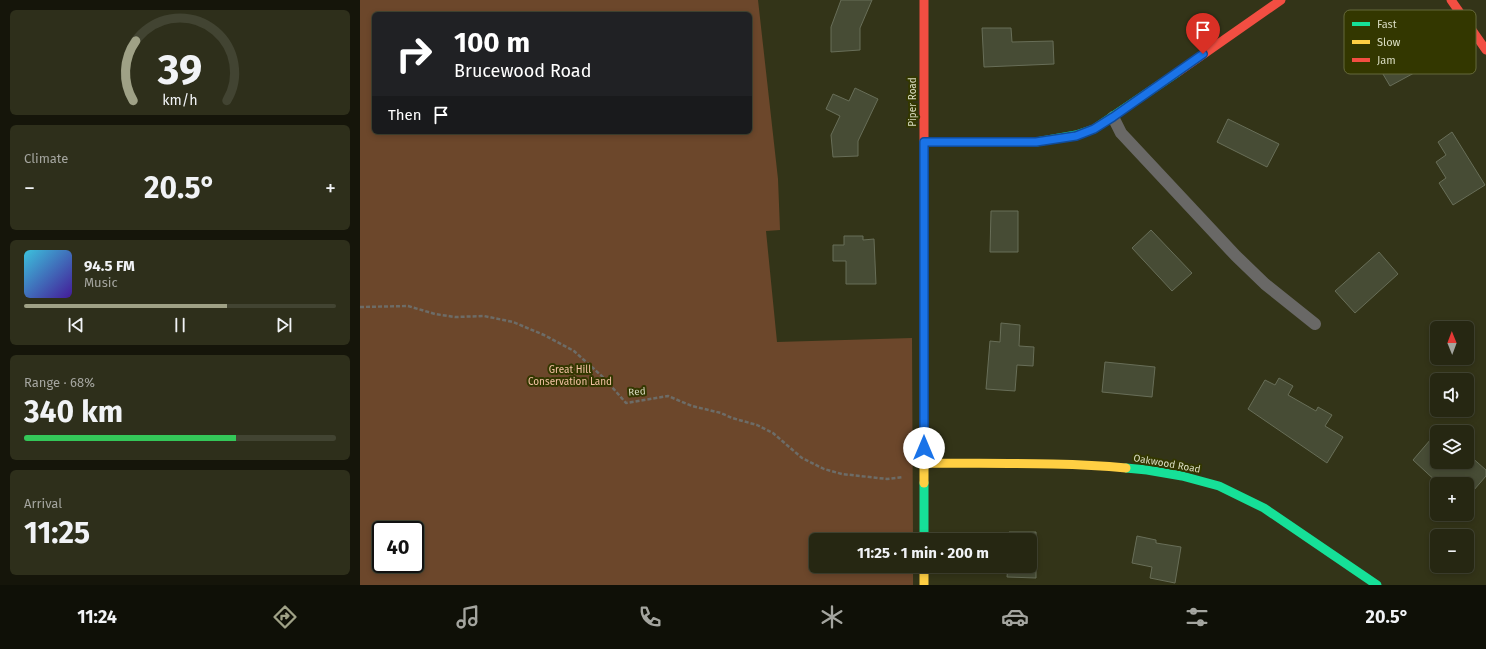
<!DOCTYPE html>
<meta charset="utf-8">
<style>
body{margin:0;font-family:"Fira Sans",sans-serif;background:#2e2f1b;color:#f1f3f6;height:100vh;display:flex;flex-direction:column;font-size:15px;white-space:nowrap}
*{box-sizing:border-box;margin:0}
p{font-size:13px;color:#a4a59f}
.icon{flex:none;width:22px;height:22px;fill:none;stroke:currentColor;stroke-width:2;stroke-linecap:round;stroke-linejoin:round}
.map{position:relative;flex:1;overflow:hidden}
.panel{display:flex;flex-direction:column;gap:10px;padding:10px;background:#15150a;width:360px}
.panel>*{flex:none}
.guide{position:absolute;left:12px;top:12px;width:380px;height:122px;border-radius:6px;box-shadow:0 2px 6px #0003,0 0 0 1px #424432;background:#202124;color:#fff;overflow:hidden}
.needle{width:26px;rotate:359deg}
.tools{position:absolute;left:1070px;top:321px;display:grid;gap:8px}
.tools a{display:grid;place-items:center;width:44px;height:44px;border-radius:6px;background:#262712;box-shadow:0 2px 6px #0003,0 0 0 1px #424432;font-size:20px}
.speed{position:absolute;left:12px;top:521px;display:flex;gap:8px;font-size:20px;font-weight:700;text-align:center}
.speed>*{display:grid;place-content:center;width:52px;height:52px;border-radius:50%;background:#262712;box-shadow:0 2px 6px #0003,0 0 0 1px #424432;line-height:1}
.speed .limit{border:2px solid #111;border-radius:6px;background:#fff;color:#111}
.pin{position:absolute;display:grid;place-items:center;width:34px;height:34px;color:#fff;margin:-41px -17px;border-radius:50% 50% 50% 0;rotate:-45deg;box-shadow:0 0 4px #0007}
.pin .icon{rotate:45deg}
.me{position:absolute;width:44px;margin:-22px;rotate:0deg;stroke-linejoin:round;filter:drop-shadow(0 0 3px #0008)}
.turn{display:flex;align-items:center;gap:14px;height:84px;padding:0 16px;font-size:18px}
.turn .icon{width:52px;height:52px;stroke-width:2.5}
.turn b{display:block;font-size:28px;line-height:34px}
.then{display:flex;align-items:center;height:38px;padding:0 16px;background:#0003;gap:8px;font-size:15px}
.big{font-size:30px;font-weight:700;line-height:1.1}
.panel .widget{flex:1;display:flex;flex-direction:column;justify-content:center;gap:6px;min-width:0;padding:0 14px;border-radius:6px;background:#2e2f1b}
.panel .dial{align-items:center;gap:0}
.dial svg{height:104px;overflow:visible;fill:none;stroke:#424432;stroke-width:7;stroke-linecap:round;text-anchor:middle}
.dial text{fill:#f1f3f6;stroke:none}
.song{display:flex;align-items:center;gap:12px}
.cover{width:48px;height:48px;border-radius:6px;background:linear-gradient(135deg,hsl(190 70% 55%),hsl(260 70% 35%))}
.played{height:4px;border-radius:2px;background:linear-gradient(90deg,#9fa186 65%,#424432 65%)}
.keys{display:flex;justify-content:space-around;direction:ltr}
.heat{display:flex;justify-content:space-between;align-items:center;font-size:22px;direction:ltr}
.charge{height:6px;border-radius:3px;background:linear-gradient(90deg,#34c759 68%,#424432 0)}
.trip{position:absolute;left:449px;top:533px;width:228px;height:40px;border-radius:6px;background:#262712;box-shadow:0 2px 6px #0003,0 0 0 1px #424432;font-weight:700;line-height:40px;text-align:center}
.menu{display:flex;height:64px;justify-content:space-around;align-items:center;background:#0f1007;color:#a4a59f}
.menu .icon{width:28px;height:28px}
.menu .on{color:#9fa186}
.menu b{font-size:18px;color:#f1f3f6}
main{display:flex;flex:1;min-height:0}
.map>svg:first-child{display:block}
.green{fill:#6c472b;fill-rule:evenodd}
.building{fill:#474c35;stroke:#686e58}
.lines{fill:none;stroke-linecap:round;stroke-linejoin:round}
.path{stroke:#6d6c67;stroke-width:2.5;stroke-dasharray:4 2;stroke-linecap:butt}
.lane{stroke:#696866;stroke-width:12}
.fast{stroke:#16e098;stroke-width:9}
.slow{stroke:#ffcf43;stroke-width:9}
.jam{stroke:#f24e42;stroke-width:9}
.route-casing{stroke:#114b97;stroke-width:10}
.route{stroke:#1a73e8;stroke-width:7}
.labels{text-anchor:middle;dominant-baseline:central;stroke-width:4;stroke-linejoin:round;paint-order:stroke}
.street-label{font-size:10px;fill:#d9dcc1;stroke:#333700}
.park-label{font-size:10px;fill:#f4c3a4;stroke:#333700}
.key{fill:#333700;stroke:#65693a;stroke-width:1}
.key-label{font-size:11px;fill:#d9dcc1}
</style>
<main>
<section class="panel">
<div class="widget dial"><svg viewBox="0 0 100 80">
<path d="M14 69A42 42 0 1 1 86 69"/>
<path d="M14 69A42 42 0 0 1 16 23" stroke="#9fa186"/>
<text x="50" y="56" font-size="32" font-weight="700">39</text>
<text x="50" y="72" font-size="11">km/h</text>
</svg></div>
<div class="widget"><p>Climate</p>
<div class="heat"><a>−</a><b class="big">20.5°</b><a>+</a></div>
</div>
<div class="widget">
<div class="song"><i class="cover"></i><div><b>94.5 FM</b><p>Music</p></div></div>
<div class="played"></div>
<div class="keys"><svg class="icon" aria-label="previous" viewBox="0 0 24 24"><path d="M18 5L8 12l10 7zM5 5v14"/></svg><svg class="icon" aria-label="pause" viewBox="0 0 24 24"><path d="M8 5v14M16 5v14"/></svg><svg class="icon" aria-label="next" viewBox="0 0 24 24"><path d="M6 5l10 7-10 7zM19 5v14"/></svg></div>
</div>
<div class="widget"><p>Range · 68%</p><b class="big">340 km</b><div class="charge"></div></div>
<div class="widget"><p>Arrival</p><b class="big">11:25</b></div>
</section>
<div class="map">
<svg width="1126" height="585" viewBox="0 0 1126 585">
<rect width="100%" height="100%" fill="#333418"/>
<path class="green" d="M 0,0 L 398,0 L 418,179 L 420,230 L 406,231 L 417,342 L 552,338 L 553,540 L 456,540 L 456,566 L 553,566 L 553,585 L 0,585 ZM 14,14 L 390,14 L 390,132 L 14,132 ZM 21,530 L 55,530 L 55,564 L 21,564 Z"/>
<g class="building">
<polygon points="481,0 512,0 500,28 500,50 471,52 471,27"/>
<polygon points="1022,16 1054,73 1030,86 1020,69 1017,70 1006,50 1009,48 998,30"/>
<polygon points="622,28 651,28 652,42 693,41 694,64 624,67"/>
<polygon points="495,88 518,99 498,141 498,156 473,157 471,135 480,116 466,109 473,94 489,101"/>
<polygon points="868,119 919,144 907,167 857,142"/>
<polygon points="1092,132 1125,185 1093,205 1079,183 1086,178 1076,162 1086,155 1078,142"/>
<polygon points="631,211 658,211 658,252 630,252"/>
<polygon points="791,230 832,273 812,291 772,248"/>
<polygon points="484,236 503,236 503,240 514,239 516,284 486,284 486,261 473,261 473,245 484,245"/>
<polygon points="1019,252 1038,274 995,313 975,291"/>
<polygon points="641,323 660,325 659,346 674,347 673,366 657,365 655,391 626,389 630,341 640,342"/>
<polygon points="745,362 795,367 792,397 742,392"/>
<polygon points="919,378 933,386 928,395 956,411 958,407 972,415 965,426 983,437 967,463 888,409 905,380 915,385"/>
<polygon points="1077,432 1077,462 1107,462 1107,457 1109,455 1126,470 1126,476 1107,498 1107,484 1079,484 1053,460"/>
<polygon points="649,532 676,532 676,578 647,577 648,566 670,566 670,540 648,540"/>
<polygon points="777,536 796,540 796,543 821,547 815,583 790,578 792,567 772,563"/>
</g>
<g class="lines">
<polyline class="path" points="0,307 48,306 75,314 95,317 124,316 153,322 184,335 214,351 244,378 266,403 308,396 332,406 361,413 372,418 397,425 413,433 442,458 464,469 482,474 527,479 543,477"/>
<polyline class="lane" points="753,117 761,133 876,256 905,284 955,324"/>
<g class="fast">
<polyline points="564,142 676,142 716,135 734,129 818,72"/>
<polyline points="766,468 787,470 822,476 859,486 904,508 1017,585"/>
<polyline points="564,483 564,540"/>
</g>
<g class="slow">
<polyline points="564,267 564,483"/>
<path d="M 564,463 C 631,464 699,462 766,468"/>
<polyline points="564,566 564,585"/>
</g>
<g class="jam">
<polyline points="564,0 564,267"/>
<polyline points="1091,0 1126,50"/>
<polyline points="818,72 921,0"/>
</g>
</g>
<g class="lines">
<defs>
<polyline id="route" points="564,448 564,142 676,142 716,136 734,129 753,117 843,54"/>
</defs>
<use href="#route" class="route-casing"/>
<use href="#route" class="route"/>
</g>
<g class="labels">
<g class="street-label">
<text transform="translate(553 102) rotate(-90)">Piper Road</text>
<text transform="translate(277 392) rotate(-5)">Red</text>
<text transform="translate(807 464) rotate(10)">Oakwood Road</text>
</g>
<g class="park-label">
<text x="210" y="370">Great Hill<tspan x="210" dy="12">Conservation Land</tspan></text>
</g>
</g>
<rect x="984" y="10" width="132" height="64" rx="6" class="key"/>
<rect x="992" y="22" width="18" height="4" fill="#16e098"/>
<rect x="992" y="40" width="18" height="4" fill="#ffcf43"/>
<rect x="992" y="58" width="18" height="4" fill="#f24e42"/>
<g class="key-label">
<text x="1017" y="28">Fast</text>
<text x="1017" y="46">Slow</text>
<text x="1017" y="64">Jam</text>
</g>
</svg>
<div class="tools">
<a><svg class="needle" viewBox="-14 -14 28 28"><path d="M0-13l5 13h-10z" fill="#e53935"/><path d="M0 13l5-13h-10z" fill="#a4a59f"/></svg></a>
<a><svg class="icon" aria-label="sound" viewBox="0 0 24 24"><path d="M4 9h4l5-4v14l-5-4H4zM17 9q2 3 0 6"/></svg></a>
<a><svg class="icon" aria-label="layers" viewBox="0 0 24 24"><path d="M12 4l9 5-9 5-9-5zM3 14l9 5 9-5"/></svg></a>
<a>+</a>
<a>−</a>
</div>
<div class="speed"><div class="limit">40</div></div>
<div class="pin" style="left:843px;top:54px;background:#d93025"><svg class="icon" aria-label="arrive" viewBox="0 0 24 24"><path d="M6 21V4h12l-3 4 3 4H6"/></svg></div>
<svg class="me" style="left:564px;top:448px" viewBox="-20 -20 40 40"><circle r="19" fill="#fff"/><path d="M0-13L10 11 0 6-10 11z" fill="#1a73e8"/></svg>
<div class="trip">11:25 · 1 min · 200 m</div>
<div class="guide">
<div class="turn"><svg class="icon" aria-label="right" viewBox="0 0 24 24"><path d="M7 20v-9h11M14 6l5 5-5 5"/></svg><div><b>100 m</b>Brucewood Road</div></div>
<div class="then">Then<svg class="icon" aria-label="arrive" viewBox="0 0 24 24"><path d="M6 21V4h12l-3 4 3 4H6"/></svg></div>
</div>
</div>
</main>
<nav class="menu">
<b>11:24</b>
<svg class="icon on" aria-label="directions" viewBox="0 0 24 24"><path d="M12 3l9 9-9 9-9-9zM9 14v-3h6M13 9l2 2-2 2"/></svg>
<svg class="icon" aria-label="music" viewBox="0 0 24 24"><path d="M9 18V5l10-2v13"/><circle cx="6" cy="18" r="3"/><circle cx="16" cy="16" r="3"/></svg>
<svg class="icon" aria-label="phone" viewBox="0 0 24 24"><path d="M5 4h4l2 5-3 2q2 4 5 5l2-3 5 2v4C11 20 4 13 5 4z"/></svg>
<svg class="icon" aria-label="climate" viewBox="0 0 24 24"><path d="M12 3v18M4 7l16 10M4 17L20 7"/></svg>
<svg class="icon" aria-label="car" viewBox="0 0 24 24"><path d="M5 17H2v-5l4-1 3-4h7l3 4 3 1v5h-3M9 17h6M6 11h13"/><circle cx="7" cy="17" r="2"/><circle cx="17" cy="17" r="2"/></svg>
<svg class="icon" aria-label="filters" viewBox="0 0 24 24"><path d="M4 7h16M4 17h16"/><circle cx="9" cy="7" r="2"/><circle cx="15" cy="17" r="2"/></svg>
<b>20.5°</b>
</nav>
